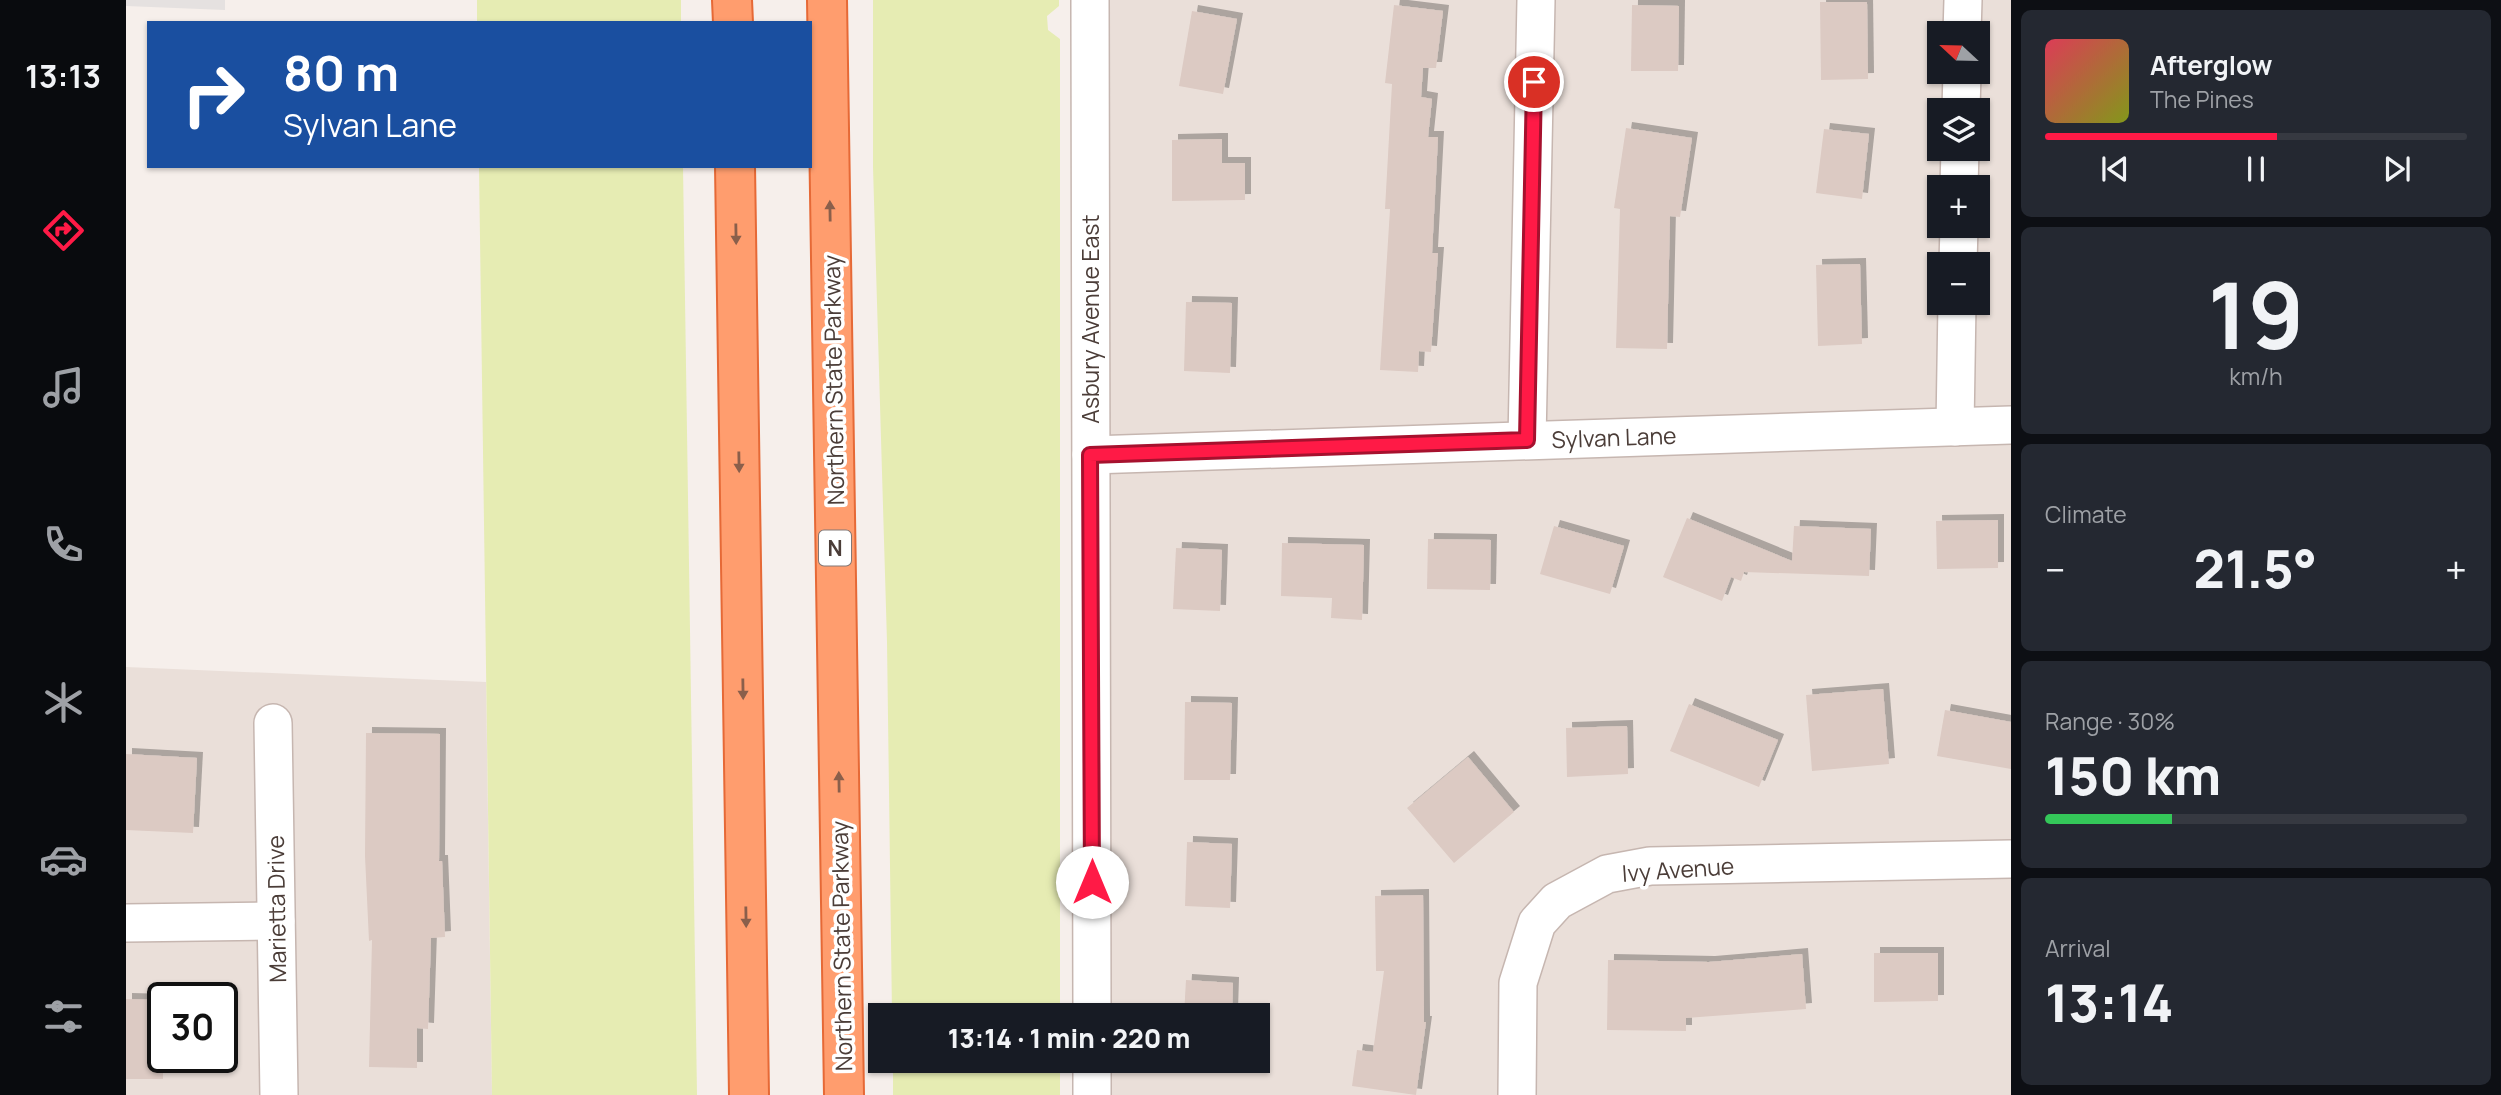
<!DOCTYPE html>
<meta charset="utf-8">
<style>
body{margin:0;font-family:Manrope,sans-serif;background:#242831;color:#f1f3f6;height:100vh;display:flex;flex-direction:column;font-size:26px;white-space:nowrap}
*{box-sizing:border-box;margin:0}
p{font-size:23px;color:#9ea1a6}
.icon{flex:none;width:38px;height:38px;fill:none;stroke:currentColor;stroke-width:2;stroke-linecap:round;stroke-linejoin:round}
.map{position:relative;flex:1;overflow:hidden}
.details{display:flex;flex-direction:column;gap:10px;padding:10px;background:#0d0f14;width:490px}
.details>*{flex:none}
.banner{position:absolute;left:21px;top:21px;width:665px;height:147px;border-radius:0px;box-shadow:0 2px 5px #0004;background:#1a4fa0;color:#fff;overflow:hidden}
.needle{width:46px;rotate:292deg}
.buttons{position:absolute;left:1801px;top:21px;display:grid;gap:14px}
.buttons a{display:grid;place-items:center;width:63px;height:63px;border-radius:0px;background:#171b24;box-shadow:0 2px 5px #0004;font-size:35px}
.speed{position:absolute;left:21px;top:982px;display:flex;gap:14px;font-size:35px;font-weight:700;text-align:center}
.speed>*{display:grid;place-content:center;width:91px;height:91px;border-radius:50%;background:#171b24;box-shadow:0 2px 5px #0004;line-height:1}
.speed .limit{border:4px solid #111;border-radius:10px;background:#fff;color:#111}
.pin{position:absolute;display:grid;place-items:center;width:60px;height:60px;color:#fff;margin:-30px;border:4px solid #fff;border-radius:50%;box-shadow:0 2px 7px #0007}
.me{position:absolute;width:77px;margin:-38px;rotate:0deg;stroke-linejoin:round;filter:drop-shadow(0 0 5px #0008)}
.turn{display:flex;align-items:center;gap:24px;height:147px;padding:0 21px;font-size:32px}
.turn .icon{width:91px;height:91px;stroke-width:2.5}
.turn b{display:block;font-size:49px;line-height:60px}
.big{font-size:52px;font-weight:800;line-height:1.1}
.details .card{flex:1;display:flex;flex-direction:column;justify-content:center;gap:10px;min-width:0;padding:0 24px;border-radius:10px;background:#242831}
.details .dial{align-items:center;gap:0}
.dial b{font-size:91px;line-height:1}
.song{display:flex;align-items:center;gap:21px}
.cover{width:84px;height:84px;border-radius:10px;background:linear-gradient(135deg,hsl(350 70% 55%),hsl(70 70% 35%))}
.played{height:7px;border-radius:4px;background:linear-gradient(90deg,#ff1a46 55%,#363941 55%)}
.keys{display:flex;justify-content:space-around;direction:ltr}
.heat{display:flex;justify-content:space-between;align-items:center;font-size:38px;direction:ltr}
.charge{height:10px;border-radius:5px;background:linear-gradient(90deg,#34c759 30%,#363941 0)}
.trip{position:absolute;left:742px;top:1003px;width:402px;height:70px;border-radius:0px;background:#171b24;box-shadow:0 2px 5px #0004;font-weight:800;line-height:70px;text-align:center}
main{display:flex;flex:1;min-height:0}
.dock{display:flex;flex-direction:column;width:126px;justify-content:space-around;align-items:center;background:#090b0e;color:#9ea1a6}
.dock .icon{width:49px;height:49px}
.dock .active{color:#ff1a46}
.dock b{font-size:32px;color:#f1f3f6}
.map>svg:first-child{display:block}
.residential{fill:#eadfd9;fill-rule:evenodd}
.green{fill:#e6ecb3}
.parking{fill:#e5e1e0}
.building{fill:#dccac3;filter:url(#shadow)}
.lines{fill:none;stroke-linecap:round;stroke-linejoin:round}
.minor-casing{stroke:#c6b6b0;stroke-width:40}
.highway-casing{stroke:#e66936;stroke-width:42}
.minor{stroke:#fff;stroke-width:37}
.highway{stroke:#ff9d6e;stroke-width:38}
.oneway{fill:#8a5f4b}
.route-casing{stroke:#a6112e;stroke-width:18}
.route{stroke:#ff1a46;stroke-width:12}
.labels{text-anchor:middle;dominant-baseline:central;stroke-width:7;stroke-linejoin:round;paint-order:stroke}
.shield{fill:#fff;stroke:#817774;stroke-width:2}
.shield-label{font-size:21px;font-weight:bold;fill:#4b3d38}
.street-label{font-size:23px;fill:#4b3d38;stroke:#fff}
</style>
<main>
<nav class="dock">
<b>13:13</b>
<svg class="icon active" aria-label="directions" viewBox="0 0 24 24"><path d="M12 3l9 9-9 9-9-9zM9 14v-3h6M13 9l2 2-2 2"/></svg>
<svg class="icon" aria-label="music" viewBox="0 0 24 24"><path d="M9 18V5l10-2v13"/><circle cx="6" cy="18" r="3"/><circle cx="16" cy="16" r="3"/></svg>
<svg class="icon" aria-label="phone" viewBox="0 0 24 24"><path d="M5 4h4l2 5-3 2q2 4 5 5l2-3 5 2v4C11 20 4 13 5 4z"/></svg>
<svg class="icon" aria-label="climate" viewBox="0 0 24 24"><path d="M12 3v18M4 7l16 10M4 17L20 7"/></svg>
<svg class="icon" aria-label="car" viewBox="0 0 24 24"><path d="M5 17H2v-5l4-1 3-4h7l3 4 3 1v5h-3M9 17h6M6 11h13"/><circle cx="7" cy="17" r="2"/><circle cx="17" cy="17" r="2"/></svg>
<svg class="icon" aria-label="filters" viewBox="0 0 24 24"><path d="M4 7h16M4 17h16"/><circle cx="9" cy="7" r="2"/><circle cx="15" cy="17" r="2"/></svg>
</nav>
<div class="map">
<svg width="1885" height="1095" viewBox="0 0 1885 1095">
<defs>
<filter id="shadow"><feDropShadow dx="6" dy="-6" stdDeviation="0" flood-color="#0004"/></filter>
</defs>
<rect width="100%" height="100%" fill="#f6efeb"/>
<g class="residential">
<path d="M 964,0 L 1885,0 L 1885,1095 L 966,1095 L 966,1061 L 1132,1060 L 1132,1015 L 966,1015 ZM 1813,33 L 1852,33 L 1852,72 L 1813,72 ZM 1813,110 L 1852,110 L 1852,149 L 1813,149 ZM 1813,187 L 1852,187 L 1852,226 L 1813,226 ZM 1813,264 L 1852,264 L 1852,303 L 1813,303 Z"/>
<path d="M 0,667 L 360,682 L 366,1095 L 0,1095 ZM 37,998 L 96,998 L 96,1057 L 37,1057 Z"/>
</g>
<g class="green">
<rect x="351" y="0" width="204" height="23"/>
<polygon points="747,0 933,0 933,6 921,16 922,30 934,39 934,1015 766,1015 761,642 747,167"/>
<polygon points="353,166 557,166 571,1095 366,1095"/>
<rect x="767" y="1061" width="167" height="34"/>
</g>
<polygon class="parking" points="0,0 99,0 99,10 0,6"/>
<g class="building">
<polygon points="1694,2 1741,2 1742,79 1695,80"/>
<polygon points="1268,5 1317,11 1310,68 1297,68 1295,97 1306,99 1302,137 1312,137 1306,253 1312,253 1305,352 1293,351 1292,372 1254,370 1264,209 1259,209 1266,84 1259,83"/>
<polygon points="1506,5 1553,6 1552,71 1505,71"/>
<polygon points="1066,11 1111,19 1097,94 1053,86"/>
<polygon points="1500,128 1566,138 1554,217 1544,216 1541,349 1490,348 1494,209 1488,208"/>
<polygon points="1698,129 1743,134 1736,199 1690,193"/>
<polygon points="1090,139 1096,139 1096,163 1119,163 1119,200 1046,201 1046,140"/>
<polygon points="1734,264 1736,344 1692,346 1690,265"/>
<polygon points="1060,302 1106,303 1104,373 1058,371"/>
<polygon points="1561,518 1666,561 1668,526 1745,529 1743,576 1618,572 1615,581 1605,577 1596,601 1537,577"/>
<polygon points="1872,520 1872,568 1811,569 1810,521"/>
<polygon points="1428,526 1498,546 1484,594 1414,574"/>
<polygon points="1302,539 1365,540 1364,590 1301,589"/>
<polygon points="1156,543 1238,545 1236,620 1205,618 1206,598 1155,596"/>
<polygon points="1050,548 1096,550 1094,611 1047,609"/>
<polygon points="1757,689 1763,764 1686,771 1680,695"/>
<polygon points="1059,702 1106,703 1104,780 1058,780"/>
<polygon points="1563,704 1652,740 1633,787 1544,751"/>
<polygon points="1819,710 1885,722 1885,769 1811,756"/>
<polygon points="1501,726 1502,774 1441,777 1440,728"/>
<polygon points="240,733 314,734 313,861 316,861 319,937 305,938 302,1029 291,1028 291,1068 243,1067 246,940 243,941 239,856"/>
<polygon points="0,754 71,758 67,833 0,830"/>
<polygon points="1342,757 1388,812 1328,863 1281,808"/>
<polygon points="1061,842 1106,844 1104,908 1059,906"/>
<polygon points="1297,895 1298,1022 1300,1022 1290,1095 1226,1086 1231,1050 1247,1052 1258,971 1250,971 1249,896"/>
<polygon points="1748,953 1812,953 1812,1001 1748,1002"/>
<polygon points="1676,954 1680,1009 1560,1018 1560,1031 1481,1030 1482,960 1583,962"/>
<polygon points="1060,980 1107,983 1106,1015 1058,1015"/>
<polygon points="0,999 37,1000 37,1079 0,1079"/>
</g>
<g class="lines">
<defs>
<g id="minor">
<polyline points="964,0 966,1015"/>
<polyline points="1836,33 1837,0"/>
<polyline points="1835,110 1836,72"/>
<polyline points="1833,187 1834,149"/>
<polyline points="1832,264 1833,226"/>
<polyline points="1829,427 1831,303"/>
<polyline points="1401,440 1410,0"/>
<polyline points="965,455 1885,425"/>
<polyline points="147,723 153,1095"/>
<polyline points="0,923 150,921"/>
<polyline points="966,1060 966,1095"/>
<polyline points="1391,1095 1392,983 1411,923 1431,901 1481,874 1524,866 1885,859"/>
</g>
<g id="highway">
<polyline points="606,0 607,23"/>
<polyline points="701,0 718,1095"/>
<polyline points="609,166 623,1095"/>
</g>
</defs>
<use href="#minor" class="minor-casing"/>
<use href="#highway" class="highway-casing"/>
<use href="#minor" class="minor"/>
<use href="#highway" class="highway"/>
</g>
<defs><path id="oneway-solid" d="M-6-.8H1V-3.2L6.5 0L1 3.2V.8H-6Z" transform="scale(1.75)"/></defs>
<g class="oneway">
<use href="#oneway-solid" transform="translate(704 211) rotate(-91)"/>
<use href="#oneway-solid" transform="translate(610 234) rotate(89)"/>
<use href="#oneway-solid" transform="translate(613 462) rotate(89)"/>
<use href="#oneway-solid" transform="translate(617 689) rotate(89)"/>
<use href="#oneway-solid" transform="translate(713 782) rotate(-91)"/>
<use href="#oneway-solid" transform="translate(620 917) rotate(89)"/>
</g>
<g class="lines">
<defs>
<polyline id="route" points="966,882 964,455 1401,440 1408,82"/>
</defs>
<use href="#route" class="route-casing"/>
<use href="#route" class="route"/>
</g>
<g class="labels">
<rect class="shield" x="693" y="530.5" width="32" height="35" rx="5"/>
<g class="shield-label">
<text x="709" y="548">N</text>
</g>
<g class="street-label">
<text transform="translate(964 319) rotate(-90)">Asbury Avenue East</text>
<text transform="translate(707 380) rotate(-91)">Northern State Parkway</text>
<text transform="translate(1488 437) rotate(-2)">Sylvan Lane</text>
<text transform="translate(1552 869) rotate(-4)">Ivy Avenue</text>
<text transform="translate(150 909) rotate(-91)">Marietta Drive</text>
<text transform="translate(715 946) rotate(-91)">Northern State Parkway</text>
</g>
</g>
</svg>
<div class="buttons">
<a><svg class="needle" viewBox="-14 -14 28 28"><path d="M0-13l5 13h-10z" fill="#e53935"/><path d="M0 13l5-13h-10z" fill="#9ea1a6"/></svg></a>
<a><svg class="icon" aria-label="layers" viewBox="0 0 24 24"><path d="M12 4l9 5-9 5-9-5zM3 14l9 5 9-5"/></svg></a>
<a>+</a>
<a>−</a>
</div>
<div class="speed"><div class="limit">30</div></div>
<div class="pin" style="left:1408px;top:82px;background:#d93025"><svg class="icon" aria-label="arrive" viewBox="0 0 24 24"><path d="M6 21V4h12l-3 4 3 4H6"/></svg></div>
<svg class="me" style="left:966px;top:882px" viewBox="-20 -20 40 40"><circle r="19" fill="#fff"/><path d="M0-13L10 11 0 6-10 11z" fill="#ff1a46"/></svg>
<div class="trip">13:14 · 1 min · 220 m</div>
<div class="banner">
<div class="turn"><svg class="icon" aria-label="right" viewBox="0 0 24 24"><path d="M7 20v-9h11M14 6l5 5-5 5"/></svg><div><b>80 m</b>Sylvan Lane</div></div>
</div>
</div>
<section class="details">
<div class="card">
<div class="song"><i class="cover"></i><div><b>Afterglow</b><p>The Pines</p></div></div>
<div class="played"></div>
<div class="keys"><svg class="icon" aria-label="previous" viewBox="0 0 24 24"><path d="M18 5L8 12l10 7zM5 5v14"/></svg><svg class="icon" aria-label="pause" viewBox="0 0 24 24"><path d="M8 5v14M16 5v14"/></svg><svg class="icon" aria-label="next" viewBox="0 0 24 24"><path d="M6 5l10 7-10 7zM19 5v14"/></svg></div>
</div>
<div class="card dial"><b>19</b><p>km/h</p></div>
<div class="card"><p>Climate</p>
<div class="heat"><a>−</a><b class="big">21.5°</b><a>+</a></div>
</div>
<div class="card"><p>Range · 30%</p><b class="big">150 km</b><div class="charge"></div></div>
<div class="card"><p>Arrival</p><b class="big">13:14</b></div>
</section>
</main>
